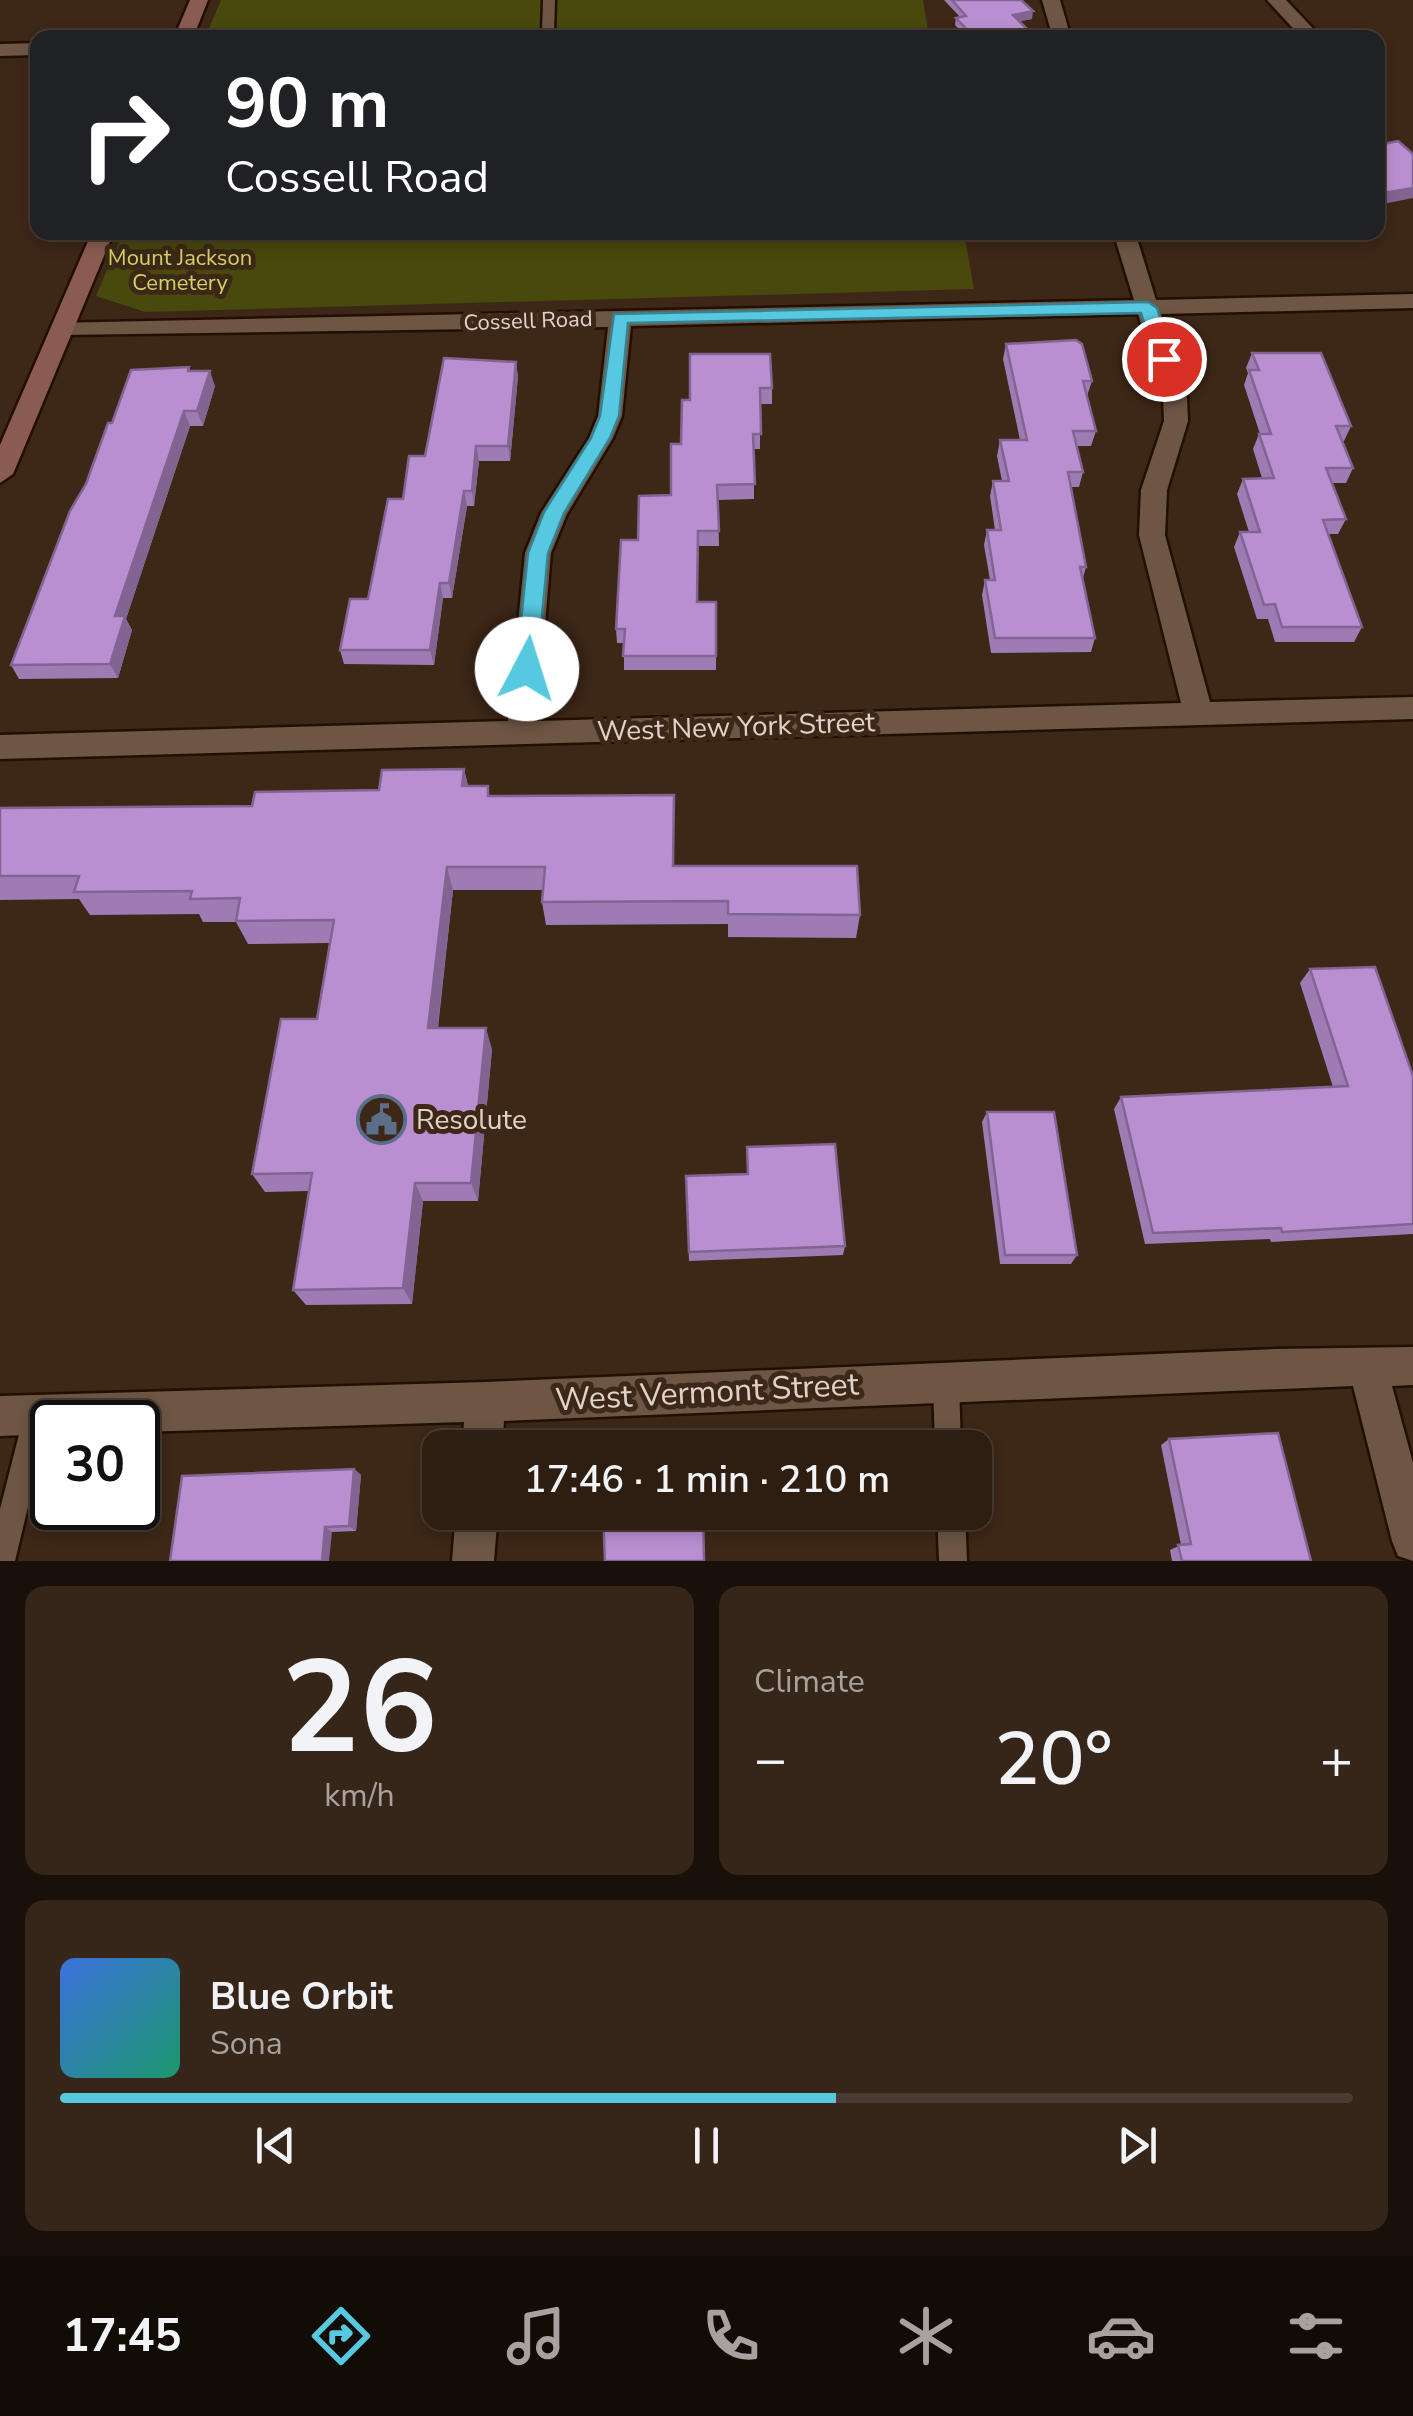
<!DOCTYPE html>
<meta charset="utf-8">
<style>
body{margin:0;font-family:"Nunito Sans",sans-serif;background:#36261a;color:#f1f3f6;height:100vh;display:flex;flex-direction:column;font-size:38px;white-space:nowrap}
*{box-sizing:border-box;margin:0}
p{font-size:32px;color:#a7a29f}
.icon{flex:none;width:55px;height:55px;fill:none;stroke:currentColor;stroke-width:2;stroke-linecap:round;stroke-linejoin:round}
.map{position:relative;height:1561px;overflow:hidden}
.sheet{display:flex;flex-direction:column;gap:25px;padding:25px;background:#191009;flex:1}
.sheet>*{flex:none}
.hud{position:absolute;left:30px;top:30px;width:1355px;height:210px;border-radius:20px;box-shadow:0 5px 15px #0003,0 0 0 2px #493b31;background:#202124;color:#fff;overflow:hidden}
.speed{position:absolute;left:30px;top:1400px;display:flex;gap:20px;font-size:50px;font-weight:700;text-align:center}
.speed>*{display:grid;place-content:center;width:130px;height:130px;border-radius:50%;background:#2e1d11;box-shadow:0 5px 15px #0003,0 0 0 2px #493b31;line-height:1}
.speed .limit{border:5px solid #111;border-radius:15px;background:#fff;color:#111}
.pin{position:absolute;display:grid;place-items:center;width:85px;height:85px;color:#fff;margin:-42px;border:5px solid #fff;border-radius:50%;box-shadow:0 2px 10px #0007}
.me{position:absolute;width:110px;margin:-55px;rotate:5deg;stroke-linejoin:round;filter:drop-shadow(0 0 8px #0008)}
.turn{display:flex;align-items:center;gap:35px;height:210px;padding:0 30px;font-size:45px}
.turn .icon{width:130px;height:130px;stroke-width:2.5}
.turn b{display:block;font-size:70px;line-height:85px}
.big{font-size:75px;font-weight:600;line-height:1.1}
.sheet .card{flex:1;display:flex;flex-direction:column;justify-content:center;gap:15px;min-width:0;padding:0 35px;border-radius:20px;background:#36261a}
.sheet .dial{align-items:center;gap:0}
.dial b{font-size:130px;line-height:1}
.song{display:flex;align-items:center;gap:30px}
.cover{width:120px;height:120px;border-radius:15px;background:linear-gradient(135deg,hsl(220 70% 55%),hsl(160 70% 35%))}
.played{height:10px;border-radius:5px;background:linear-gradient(90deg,#56c9e1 60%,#493b31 60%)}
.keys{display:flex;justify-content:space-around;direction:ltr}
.heat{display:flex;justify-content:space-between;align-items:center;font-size:55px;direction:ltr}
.sheet .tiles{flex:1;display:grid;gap:25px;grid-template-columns:1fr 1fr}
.card:last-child{grid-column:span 2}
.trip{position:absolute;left:422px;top:1430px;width:570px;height:100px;border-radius:20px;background:#2e1d11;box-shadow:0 5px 15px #0003,0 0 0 2px #493b31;font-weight:600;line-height:100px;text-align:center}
.tabs{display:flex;height:160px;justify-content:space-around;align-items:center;background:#120c07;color:#a7a29f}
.tabs .icon{width:70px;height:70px}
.tabs .selected{color:#56c9e1}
.tabs b{font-size:45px;color:#f1f3f6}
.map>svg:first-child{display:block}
.green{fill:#47490d}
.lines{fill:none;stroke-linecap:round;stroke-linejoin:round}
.lane-casing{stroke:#230f02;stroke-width:5}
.street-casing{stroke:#230f02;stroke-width:5}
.secondary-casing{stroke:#230f02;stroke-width:5}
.lane{fill:#6e5644;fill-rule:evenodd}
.street{fill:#6e5644;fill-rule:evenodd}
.secondary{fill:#8a5c51;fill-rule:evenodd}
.wall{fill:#9f7bb4}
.shaded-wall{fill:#826492}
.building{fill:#b98fd1;stroke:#826492;stroke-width:2.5}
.route{fill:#56c9e1;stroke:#388392;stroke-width:2.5}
.labels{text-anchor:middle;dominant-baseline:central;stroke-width:10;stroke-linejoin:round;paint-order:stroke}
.far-park-label{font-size:22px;fill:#cfd465;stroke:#3d2717}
.far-street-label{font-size:22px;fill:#e0d2c8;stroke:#3d2717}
.street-label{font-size:28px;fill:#e0d2c8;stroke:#3d2717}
.poi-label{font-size:28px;fill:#e0d2c8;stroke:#3d2717;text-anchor:start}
.near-street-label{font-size:32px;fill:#e0d2c8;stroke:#3d2717}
</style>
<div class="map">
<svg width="1413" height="1561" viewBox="0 0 1413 1561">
<rect width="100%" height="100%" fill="#3d2717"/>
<g class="green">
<polygon points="221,0 923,0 929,37 205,38"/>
<polygon points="123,232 964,233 974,289 145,312 96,296"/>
</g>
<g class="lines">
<defs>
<g id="lane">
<polygon points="543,0 555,0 554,34 742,34 748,38 496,38 502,34 542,34"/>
<polygon points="946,1368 955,1372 959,1381 961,1448 935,1448 933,1381 937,1372"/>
<polygon points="37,1402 46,1406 50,1415 15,1561 0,1561 0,1509 24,1415 28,1406"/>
<polygon points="937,1512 965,1512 967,1561 939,1561"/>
</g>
<g id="street">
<polygon points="1042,0 1060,0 1071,38 1053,38"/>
<polygon points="1267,0 1286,0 1322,38 1302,38"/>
<polygon points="38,43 38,55 0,56 0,44"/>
<path d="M 1113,232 L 1135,232 L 1156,300 L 1413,294 L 1413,308 L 1161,314 L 1187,398 L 1188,421 L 1167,490 L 1165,535 L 1210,702 L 1413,697 L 1413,719 L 0,759 L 0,735 L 508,721 L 525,553 L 541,513 L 589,438 L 598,416 L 608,327 L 63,335 L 51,328 L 55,323 L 1134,300 ZM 1138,314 L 1163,398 L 1164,421 L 1141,490 L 1139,535 L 1181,703 L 537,721 L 551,553 L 567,514 L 613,438 L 622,416 L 631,326 Z"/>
<polygon points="1413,1347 1413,1385 1392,1386 1413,1463 1413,1561 1398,1556 1392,1541 1353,1386 504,1421 502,1448 462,1448 464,1422 138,1432 138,1422 52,1422 52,1434 0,1436 0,1396 486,1382 1275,1349"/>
<polygon points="456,1512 498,1512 494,1561 452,1561"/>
</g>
<g id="secondary">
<polygon points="190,0 208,0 193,38 174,38"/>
<polygon points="92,232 114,232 13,474 0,483 0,445"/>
</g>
</defs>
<use href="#lane" class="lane-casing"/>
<use href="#street" class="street-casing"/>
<use href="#secondary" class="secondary-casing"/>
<use href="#lane" class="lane"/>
<use href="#street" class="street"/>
<use href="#secondary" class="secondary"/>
</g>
<g class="wall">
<polygon points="944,0 1021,0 1032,19 1019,21 1036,38 967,38 955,25 956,18 960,17"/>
<polygon points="1006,344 1092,381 1087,396 1096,431 1091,446 1077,446 1083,472 1079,487 1071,487 1086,567 1083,578 1095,638 1091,652 991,653 982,595 985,580 990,580 984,545 987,530 995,530 990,496 993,481 1002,481 997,456 1000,440 1020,440 1003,359"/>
<polygon points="1252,353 1351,426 1344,441 1342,441 1353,468 1346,483 1332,483 1346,519 1338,534 1328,534 1362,627 1354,642 1275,642 1268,619 1257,619 1234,547 1240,532 1249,532 1237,494 1243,479 1262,478 1253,449 1259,434 1260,434 1244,385 1248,373 1246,368"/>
<polygon points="690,354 772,388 772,404 760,404 760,449 754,449 754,499 718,500 719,546 698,546 697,602 716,602 716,670 624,670 624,643 617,643 616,629 638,540 671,495 690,400"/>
<polygon points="516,362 518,377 510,461 479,461 474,506 467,506 452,598 443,598 434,665 344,664 340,650 368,599 403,499 425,456"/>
<polygon points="189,367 190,371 215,386 203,426 190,426 126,619 132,630 118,678 19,679 11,665 112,423"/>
<polygon points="464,769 468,786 491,796 674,795 674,866 860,915 856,938 728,937 728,924 546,925 542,902 543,890 453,890 438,1028 492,1049 478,1201 423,1201 412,1304 306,1305 293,1290 309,1191 265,1192 252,1174 317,1019 330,943 248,944 236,922 203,922 199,914 90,915 79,899 0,900 0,808 252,806 379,790"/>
<polygon points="1310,969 1413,1076 1413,1234 1271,1242 1270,1239 1145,1244 1114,1109 1121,1097 1333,1087 1300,983"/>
<polygon points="987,1112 1077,1255 1071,1264 1000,1264 982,1122"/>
<polygon points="747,1147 845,1246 843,1255 689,1261 686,1176 747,1174"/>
<polygon points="1169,1439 1311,1561 1172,1561 1170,1550 1181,1545 1161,1445"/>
<polygon points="354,1469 361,1475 356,1531 332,1532 182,1476"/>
<polygon points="135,1508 133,1516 61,1518 55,1516"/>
</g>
<g class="shaded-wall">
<polygon points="1033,11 1032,19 1012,23 1013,15"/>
<polygon points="1413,188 1413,198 1378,205 1378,194"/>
<polygon points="516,362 518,377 510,461 508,446"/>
<polygon points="210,371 215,386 203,426 197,411"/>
<polygon points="184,411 190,426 126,619 132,630 118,678 110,664 115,616"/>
<polygon points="476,446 479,461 474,506 472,491"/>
<polygon points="464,491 467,506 452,598 449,583"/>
<polygon points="440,583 443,598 434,665 430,650"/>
<polygon points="464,769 470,794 462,786"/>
<polygon points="447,867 453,890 435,1049 428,1028"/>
<polygon points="486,1028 492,1049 478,1201 471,1183"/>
<polygon points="415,1183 423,1201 412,1304 403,1288"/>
<polygon points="138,1466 142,1468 138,1492"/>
<polygon points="354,1469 361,1475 356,1531 349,1526"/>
<polygon points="129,1508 135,1508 133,1516 128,1513"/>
<polygon points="325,1527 332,1532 329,1561 322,1561"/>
</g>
<g class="building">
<polygon points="952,0 1021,0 1033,11 1013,15 1036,38 975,38 956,18 966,16"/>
<polygon points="1398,141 1413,154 1413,188 1378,194 1378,145"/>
<polygon points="1076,340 1082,344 1092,381 1083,381 1096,431 1073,431 1083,472 1068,472 1086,567 1080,567 1095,638 995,638 985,580 995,580 987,530 1001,530 993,481 1009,481 1000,440 1027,440 1006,344"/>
<polygon points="1252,353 1321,353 1351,426 1336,426 1353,468 1326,468 1346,519 1323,520 1362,627 1282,627 1275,604 1264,605 1240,532 1260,532 1243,479 1274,478 1259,434 1271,434 1249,370 1259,370"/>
<polygon points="690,354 770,354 772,388 760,388 761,434 753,434 755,484 717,485 719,531 698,531 697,602 716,602 716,656 623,656 625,629 616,629 621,540 638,540 639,496 671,495 671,444 681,444 682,400 690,400"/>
<polygon points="444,358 516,362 508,446 476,446 472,491 464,491 449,583 440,583 430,650 340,650 350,599 368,599 388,499 403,499 409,456 425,456"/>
<polygon points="189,367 188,371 210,371 197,411 184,411 115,616 125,616 110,664 11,665 70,511 86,484 108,423 112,423 131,370"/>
<polygon points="464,769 462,786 488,786 488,796 674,795 673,866 857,866 860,915 728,914 728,901 542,902 545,867 447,867 428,1028 486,1028 471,1183 415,1183 403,1288 293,1290 312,1173 252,1174 281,1019 317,1019 334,920 236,921 240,898 190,899 192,891 74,892 79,876 0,876 0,808 252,806 255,792 379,790 382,770"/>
<polygon points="1375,967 1413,1076 1413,1224 1282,1232 1281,1228 1153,1233 1121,1097 1348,1086 1310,969"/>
<polygon points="987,1112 1054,1112 1077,1255 1005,1255"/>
<polygon points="835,1144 845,1246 689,1252 686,1176 748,1174 747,1147"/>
<polygon points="1278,1433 1311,1561 1182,1561 1178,1545 1191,1544 1169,1439"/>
<polygon points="354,1469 349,1526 325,1527 322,1561 170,1561 182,1476"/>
<polygon points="57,1508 129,1508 128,1513 55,1516"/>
<polygon points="603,1512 703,1512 704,1561 605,1561"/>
</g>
<polygon class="route" points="1148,302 1157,308 1173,359 1171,363 1164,365 1156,359 1141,313 628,323 619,416 610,438 564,513 548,553 537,669 534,675 519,675 516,669 528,553 544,512 591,438 600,416 614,314"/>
<defs>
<symbol id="civic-ring" viewBox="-11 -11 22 22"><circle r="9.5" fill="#3d2717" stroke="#5c6f8a" stroke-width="1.5"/><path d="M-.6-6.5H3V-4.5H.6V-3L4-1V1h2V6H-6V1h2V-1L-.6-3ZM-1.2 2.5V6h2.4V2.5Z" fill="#5c6f8a"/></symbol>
</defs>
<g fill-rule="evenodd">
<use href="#civic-ring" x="354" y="1092" width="55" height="55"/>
</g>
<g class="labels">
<g class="far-park-label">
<text x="180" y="258">Mount Jackson<tspan x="180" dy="25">Cemetery</tspan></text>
</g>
<g class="far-street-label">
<text transform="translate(528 321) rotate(-2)">Cossell Road</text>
</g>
<g class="street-label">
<text transform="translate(736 727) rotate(-2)">West New York Street</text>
</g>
<g class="poi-label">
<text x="416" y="1120">Resolute</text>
</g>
<g class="near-street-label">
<text transform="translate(707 1392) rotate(-3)">West Vermont Street</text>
</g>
</g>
</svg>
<div class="speed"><div class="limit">30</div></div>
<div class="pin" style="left:1164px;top:359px;background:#d93025"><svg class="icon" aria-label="arrive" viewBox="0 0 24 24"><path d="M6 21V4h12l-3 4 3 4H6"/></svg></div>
<svg class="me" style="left:527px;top:669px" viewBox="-20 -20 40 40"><circle r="19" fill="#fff"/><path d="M0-13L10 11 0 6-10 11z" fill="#56c9e1"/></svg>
<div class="trip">17:46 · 1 min · 210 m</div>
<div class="hud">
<div class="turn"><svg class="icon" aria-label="right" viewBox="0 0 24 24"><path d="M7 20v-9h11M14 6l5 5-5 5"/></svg><div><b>90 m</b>Cossell Road</div></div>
</div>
</div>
<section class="sheet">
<div class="tiles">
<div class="card dial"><b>26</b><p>km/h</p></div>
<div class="card"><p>Climate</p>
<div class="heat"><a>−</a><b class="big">20°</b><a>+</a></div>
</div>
<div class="card">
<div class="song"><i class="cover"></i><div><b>Blue Orbit</b><p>Sona</p></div></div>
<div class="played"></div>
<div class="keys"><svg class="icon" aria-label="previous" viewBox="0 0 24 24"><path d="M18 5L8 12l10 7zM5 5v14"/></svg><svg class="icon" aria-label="pause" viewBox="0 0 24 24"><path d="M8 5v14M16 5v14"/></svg><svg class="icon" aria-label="next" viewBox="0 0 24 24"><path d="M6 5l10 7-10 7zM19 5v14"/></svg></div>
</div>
</div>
</section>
<nav class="tabs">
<b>17:45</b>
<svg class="icon selected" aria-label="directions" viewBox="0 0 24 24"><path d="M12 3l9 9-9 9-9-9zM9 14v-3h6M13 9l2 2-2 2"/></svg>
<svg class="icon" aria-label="music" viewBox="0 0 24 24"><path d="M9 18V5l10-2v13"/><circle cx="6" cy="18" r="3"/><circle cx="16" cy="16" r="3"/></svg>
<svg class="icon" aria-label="phone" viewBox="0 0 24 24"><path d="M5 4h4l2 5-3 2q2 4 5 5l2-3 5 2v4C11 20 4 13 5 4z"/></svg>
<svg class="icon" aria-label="climate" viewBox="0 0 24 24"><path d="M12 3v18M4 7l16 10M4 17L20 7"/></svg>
<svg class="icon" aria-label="car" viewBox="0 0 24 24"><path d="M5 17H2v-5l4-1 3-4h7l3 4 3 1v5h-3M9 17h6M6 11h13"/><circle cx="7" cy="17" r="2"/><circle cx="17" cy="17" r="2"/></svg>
<svg class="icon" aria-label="filters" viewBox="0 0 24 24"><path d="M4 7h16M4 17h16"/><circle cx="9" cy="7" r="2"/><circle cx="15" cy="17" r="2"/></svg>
</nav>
